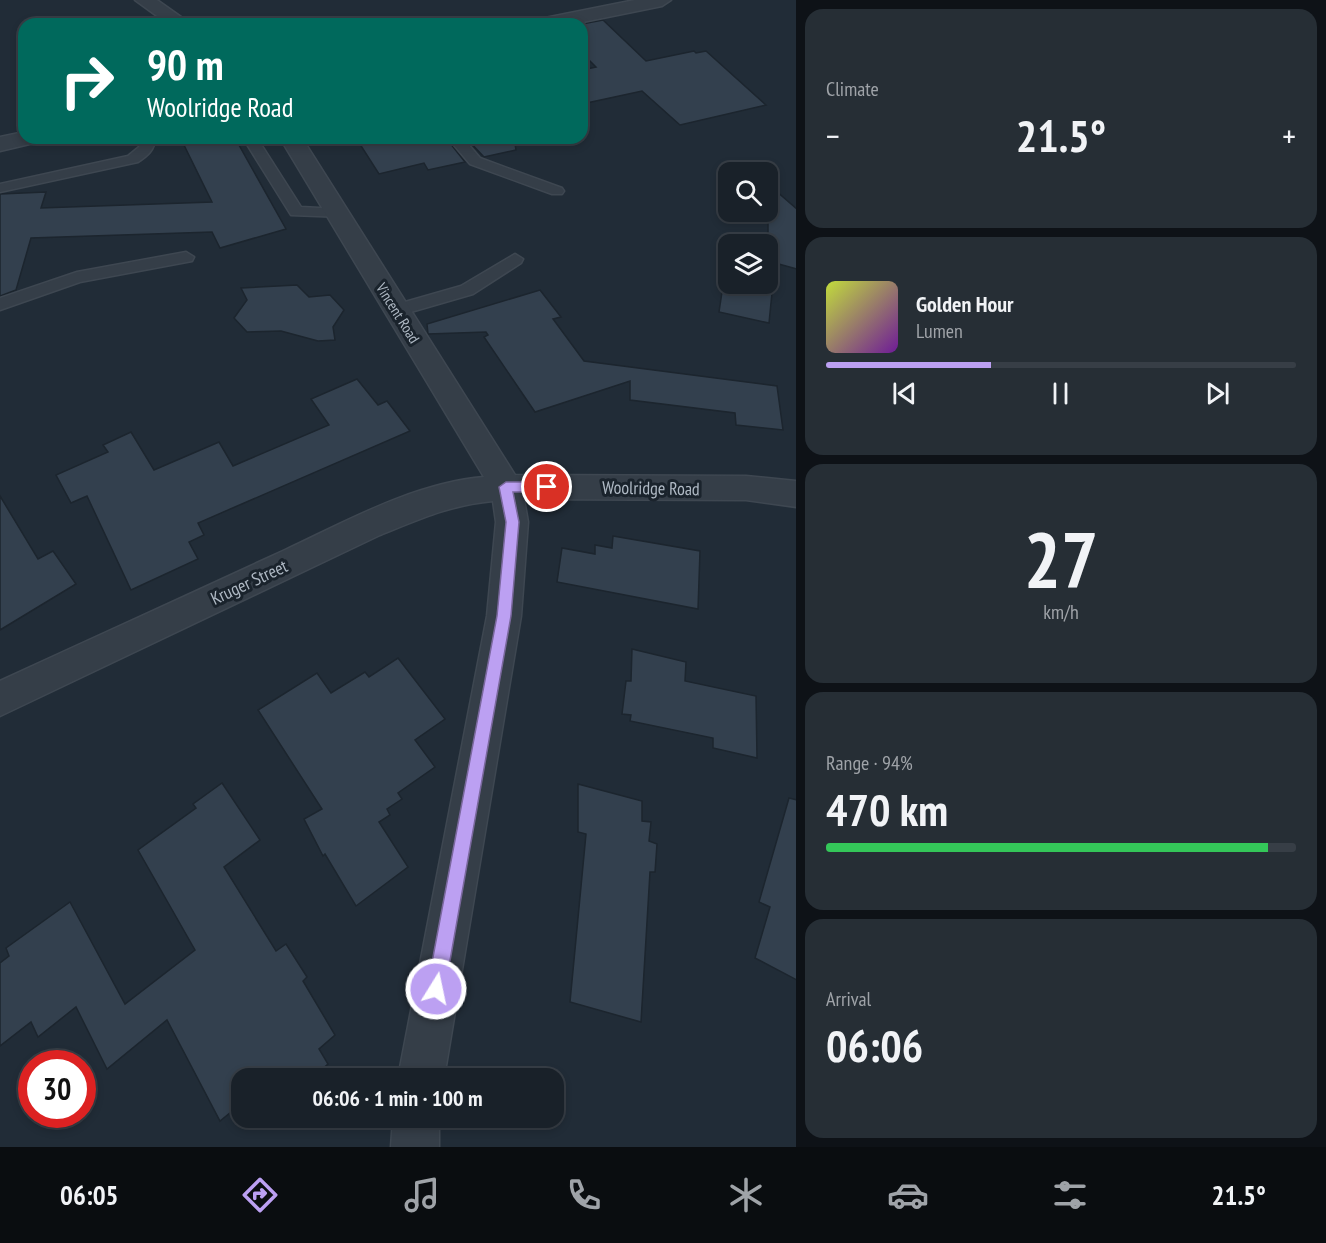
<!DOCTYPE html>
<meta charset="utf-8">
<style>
body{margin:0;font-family:"PT Sans Narrow",sans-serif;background:#262e35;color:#f1f3f6;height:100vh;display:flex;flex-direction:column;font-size:22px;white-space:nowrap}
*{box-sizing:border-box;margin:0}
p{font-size:20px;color:#9fa3a8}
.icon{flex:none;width:33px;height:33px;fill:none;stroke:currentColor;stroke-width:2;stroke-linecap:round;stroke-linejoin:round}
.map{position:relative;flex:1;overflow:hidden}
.sheet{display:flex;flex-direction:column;gap:9px;padding:9px;background:#0e1217;width:530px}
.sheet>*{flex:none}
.hud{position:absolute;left:18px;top:18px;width:570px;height:126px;border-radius:18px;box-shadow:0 3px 9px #0003,0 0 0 2px #373e46;background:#00695c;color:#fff;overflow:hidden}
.buttons{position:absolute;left:718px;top:162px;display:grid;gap:12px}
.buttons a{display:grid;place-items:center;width:60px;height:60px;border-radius:12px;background:#192129;box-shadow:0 3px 9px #0003,0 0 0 2px #373e46;font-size:30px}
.speed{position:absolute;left:18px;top:1050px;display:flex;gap:12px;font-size:30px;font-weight:700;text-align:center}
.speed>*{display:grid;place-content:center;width:78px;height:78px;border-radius:50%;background:#192129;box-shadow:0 3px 9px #0003,0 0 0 2px #373e46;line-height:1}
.speed .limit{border:9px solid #d22;background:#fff;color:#111}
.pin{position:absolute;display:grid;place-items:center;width:51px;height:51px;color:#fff;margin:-26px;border:3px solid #fff;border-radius:50%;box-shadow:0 2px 6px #0007}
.me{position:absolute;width:66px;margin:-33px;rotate:10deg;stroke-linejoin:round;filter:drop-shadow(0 0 4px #0008)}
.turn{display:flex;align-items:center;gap:21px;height:126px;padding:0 30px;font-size:27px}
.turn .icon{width:78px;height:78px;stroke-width:2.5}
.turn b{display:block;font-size:42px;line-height:51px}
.big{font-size:45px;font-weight:600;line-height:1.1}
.sheet .widget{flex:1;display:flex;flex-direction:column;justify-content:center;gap:9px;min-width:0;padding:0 21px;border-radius:18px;background:#262e35}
.sheet .dial{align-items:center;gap:0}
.dial b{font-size:78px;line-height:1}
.song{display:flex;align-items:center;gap:18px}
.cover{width:72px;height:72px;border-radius:9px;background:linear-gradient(135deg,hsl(70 70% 55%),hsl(280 70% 35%))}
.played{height:6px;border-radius:3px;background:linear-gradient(90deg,#bca0f2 35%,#373e46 35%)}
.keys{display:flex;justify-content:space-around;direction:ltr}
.heat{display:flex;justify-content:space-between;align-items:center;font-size:33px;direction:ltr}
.charge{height:9px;border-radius:4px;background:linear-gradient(90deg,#34c759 94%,#373e46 0)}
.trip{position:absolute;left:231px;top:1068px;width:333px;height:60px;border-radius:18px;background:#192129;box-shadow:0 3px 9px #0003,0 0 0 2px #373e46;font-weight:600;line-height:60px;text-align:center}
.menu{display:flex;height:96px;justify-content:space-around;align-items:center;background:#0a0d10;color:#9fa3a8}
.menu .icon{width:42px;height:42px}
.menu .current{color:#bca0f2}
.menu b{font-size:27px;color:#f1f3f6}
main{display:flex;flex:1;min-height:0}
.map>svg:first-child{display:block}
.building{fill:#33404e;stroke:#1c252e;stroke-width:1.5}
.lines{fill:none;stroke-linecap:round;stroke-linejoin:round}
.service-casing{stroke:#3e4751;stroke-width:3}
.minor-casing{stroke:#3e4751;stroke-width:3}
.tertiary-casing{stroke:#3e4751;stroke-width:3}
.service{fill:#353e48;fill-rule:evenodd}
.minor{fill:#353e48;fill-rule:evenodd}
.tertiary{fill:#353e48;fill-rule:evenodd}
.route{fill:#bca0f2;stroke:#7a689d;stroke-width:1.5}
.labels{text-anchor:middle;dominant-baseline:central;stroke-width:6;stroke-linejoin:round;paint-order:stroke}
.far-street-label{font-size:15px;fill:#afb9c4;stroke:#1a232c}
.street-label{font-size:18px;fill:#afb9c4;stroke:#1a232c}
</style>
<main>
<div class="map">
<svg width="797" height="1147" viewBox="0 0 797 1147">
<rect width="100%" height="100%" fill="#212c37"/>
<g class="building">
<polygon points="603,20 646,61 694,51 696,53 706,51 766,105 680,125 642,91 582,104 582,70 596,67 582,53 582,24"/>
<polygon points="204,138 235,138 286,229 220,248 212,232 31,238 16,290 0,296 0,194 46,192 41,208 212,202 183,143"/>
<polygon points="356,138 446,138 465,162 428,170 424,163 379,174"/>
<polygon points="466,138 514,138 516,150 484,157"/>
<polygon points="768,184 797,209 797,269 775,263 769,323 719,312 728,252 729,284 768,284"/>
<polygon points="297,285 309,297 330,295 344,310 333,327 335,340 318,341 281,331 247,332 234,318 247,300 241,288"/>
<polygon points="540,290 561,317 553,319 584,361 777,386 783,430 736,425 735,413 630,400 630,381 535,412 484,337 488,335 486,332 428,334 427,324"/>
<polygon points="357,379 378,405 387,401 410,431 198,523 204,535 189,542 198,559 131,590 87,496 71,503 56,475 108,452 103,445 131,432 154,470 219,442 233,466 329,425 311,399"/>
<polygon points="0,496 38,559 53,551 76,584 0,630"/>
<polygon points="613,536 700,551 698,609 557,582 562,548 595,554 595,545 612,548"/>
<polygon points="632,649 686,662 685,681 756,696 757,758 713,748 713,738 630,721 631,715 622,714 626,681 631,681"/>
<polygon points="398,658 445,719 415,740 435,767 398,793 402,799 387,809 390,815 379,822 408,867 356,906 325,854 323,856 304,819 322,809 258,710 317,673 331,693 365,672 369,677"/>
<polygon points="222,783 260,840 224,867 276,951 286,944 307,977 303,981 335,1035 319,1049 328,1064 312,1078 242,1078 242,1103 220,1121 167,1020 107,1069 76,1007 38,1037 31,1022 0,1046 0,963 9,956 6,948 70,902 125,1004 195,950 138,850 196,808 193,804"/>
<polygon points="578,784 642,801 642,821 651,822 649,841 657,844 655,872 650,872 641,1022 570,1002 586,834 578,832"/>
<polygon points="789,798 797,800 797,980 755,958 770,907 759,902"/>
</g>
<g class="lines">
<defs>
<g id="service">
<path d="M 141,138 L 155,138 C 155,150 147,156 138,162 L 0,192 L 0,184 L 128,156 L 139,147 Z"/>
<polygon points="243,138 257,138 301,207 338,209 343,211 346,214 343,217 291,215"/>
<polygon points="448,138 463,138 480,158 562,188 564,191 562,194 552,194 470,164"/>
<polygon points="186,252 194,257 192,261 80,282 0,310 0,298 77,272"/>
<polygon points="515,254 523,259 521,263 473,294 397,316 389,310 391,306 461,286"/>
</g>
<g id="minor">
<polygon points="135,0 157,0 191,24 168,24"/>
<path d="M 280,138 L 302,138 L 515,475 L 746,476 L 797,481 L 797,507 L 746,500 L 524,499 L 528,522 L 521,616 L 444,1078 L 398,1078 L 487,616 L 496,522 L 493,501 C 450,505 420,519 380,535 L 0,716 L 0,681 C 95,637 190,594 285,550 C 347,521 414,483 484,477 Z"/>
<polygon points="393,1118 439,1118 439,1147 391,1147"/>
</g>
<g id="tertiary">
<polygon points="635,0 671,0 662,6 573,24 535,24 545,18"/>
<polygon points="24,132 24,138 37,138 34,143 0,151 0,137"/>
</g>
</defs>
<use href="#service" class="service-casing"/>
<use href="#minor" class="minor-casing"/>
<use href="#tertiary" class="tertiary-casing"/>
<use href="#service" class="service"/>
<use href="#minor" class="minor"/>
<use href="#tertiary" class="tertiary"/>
</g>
<polygon class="route" points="506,482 547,482 553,487 547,492 513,492 519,522 511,616 445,989 443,995 436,998 430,995 427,989 497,616 506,522 499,487"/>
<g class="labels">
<g class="far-street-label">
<text transform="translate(398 313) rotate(58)">Vincent Road</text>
</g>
<g class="street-label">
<text transform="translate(651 488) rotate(1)">Woolridge Road</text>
<text transform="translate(249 582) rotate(-25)">Kruger Street</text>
</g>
</g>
</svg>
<div class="buttons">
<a><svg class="icon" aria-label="search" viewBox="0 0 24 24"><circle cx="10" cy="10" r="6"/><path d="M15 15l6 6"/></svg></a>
<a><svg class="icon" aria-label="layers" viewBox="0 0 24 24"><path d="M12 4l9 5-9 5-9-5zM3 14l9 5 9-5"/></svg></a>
</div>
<div class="speed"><div class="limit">30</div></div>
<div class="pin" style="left:547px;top:487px;background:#d93025"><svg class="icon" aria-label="arrive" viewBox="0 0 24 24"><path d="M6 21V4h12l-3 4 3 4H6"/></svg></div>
<svg class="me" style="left:436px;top:989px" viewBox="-20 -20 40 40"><circle r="17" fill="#bca0f2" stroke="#fff" stroke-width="3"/><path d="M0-11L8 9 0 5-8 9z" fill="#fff"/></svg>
<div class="trip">06:06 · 1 min · 100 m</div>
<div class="hud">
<div class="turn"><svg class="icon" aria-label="right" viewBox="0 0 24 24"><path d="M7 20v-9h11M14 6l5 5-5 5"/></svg><div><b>90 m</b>Woolridge Road</div></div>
</div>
</div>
<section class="sheet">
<div class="widget"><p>Climate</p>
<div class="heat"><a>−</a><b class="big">21.5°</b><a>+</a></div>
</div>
<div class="widget">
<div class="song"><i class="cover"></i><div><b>Golden Hour</b><p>Lumen</p></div></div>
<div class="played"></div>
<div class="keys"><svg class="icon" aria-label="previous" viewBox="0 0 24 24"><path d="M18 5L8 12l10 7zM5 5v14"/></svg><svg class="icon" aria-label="pause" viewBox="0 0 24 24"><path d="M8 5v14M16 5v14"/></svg><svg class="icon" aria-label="next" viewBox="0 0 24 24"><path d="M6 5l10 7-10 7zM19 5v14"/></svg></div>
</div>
<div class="widget dial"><b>27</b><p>km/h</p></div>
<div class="widget"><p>Range · 94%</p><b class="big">470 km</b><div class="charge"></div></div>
<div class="widget"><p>Arrival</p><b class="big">06:06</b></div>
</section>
</main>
<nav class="menu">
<b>06:05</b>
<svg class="icon current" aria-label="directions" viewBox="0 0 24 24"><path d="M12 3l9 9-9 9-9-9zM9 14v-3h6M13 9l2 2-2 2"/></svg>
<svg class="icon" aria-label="music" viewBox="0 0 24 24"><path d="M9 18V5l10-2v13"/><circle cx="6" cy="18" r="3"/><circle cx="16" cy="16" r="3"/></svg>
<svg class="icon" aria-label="phone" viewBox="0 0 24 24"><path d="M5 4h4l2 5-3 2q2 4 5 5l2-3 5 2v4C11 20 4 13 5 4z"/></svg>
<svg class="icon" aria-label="climate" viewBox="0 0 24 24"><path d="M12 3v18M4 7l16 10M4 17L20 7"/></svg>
<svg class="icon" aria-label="car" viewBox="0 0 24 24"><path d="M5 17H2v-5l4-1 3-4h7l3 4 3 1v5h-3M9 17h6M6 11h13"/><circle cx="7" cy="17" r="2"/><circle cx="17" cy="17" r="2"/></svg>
<svg class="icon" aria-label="filters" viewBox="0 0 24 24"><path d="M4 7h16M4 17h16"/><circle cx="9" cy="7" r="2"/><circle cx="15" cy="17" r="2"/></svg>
<b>21.5°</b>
</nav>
